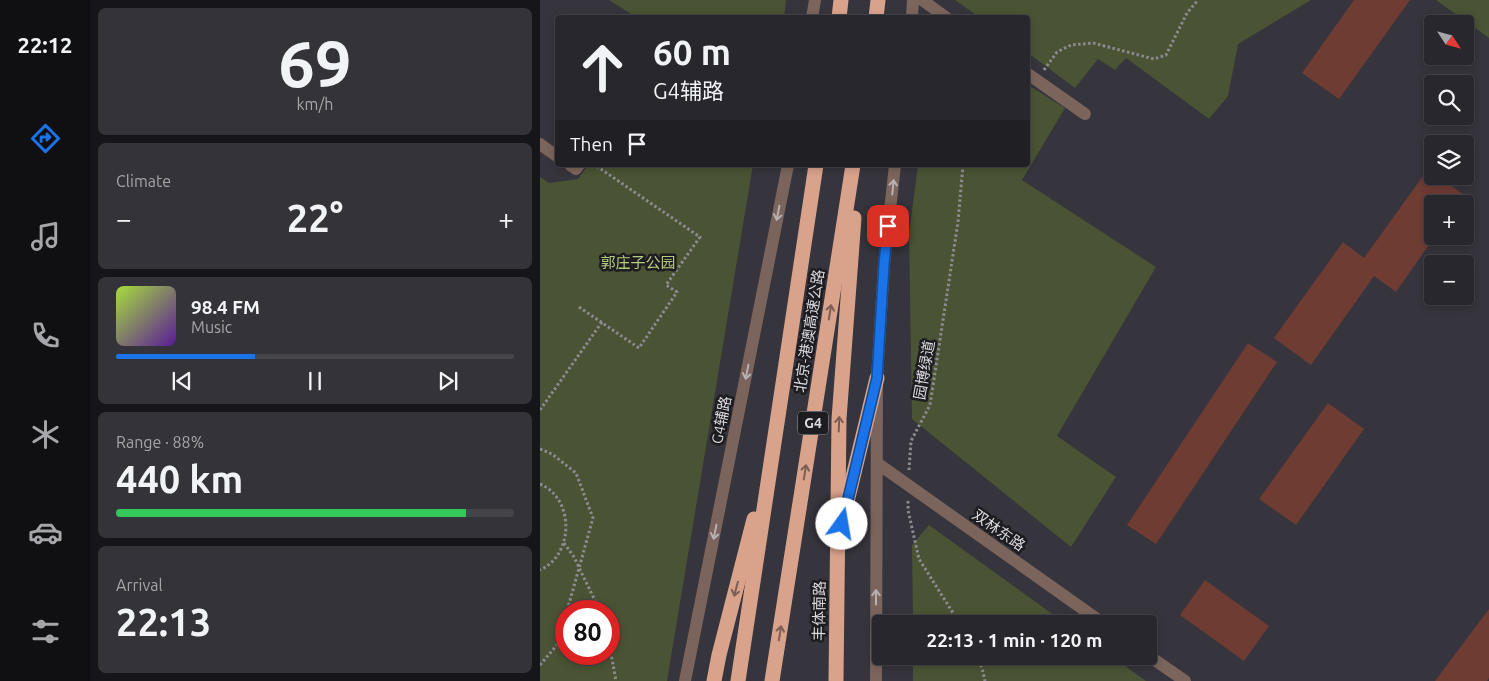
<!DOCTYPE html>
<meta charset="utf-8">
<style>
body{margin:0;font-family:Ubuntu,"Noto Sans SC",sans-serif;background:#343339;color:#f1f3f6;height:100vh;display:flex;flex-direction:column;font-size:19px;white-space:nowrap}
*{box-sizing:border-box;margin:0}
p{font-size:16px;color:#a5a5aa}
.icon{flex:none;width:28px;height:28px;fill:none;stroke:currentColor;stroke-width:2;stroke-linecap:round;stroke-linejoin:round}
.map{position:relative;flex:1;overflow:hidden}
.side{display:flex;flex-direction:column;gap:8px;padding:8px;background:#161519;width:450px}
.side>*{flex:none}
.hud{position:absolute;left:15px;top:15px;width:475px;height:152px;border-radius:5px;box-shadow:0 2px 8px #0003,0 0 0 1px #444449;background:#28272d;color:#f1f3f6;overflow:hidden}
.needle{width:32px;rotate:126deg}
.controls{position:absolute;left:884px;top:15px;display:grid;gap:10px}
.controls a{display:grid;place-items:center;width:50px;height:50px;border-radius:5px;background:#28272d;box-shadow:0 2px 8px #0003,0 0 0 1px #444449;font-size:25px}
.speed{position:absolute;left:15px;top:600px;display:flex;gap:10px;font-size:25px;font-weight:700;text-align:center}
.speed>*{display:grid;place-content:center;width:65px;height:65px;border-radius:50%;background:#28272d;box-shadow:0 2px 8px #0003,0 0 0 1px #444449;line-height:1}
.speed .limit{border:8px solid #d22;background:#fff;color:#111}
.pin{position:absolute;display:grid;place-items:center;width:42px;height:42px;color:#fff;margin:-21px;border-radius:10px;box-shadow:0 2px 8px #0006}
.me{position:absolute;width:55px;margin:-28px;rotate:13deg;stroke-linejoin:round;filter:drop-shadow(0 0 4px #0008)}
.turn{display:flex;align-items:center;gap:18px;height:105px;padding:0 15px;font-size:22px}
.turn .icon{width:65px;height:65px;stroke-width:2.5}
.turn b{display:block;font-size:35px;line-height:42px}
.then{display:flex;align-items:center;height:48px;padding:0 15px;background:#0003;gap:10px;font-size:19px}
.big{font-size:38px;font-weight:600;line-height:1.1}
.side .card{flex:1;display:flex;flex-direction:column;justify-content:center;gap:8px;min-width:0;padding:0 18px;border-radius:8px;background:#343339}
.side .dial{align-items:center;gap:0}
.dial b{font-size:65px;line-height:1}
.song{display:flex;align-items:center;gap:15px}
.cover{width:60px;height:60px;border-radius:8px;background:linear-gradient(135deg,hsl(80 70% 55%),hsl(270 70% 35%))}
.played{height:5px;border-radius:2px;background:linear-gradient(90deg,#1a73e8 35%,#444449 35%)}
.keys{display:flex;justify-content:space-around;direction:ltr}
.heat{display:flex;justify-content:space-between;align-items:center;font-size:28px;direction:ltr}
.charge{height:8px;border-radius:4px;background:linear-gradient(90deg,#34c759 88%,#444449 0)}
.trip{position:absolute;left:332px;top:615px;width:285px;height:50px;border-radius:5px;background:#28272d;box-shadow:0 2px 8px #0003,0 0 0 1px #444449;font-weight:600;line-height:50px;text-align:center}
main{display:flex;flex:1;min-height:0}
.dock{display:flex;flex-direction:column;width:90px;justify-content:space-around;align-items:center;background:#101012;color:#a5a5aa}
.dock .icon{width:35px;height:35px}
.dock .on{color:#1a73e8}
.dock b{font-size:22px;color:#f1f3f6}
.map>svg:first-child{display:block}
.green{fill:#4a5333;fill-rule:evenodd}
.building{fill:#6e3c33}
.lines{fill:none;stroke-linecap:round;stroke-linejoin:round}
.path{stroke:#8d8b92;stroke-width:3;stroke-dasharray:2.5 2.5;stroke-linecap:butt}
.minor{stroke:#7b645b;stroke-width:12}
.highway{stroke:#d9a28b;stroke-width:15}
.oneway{stroke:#b9b1b1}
.oneway2{stroke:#7b5f56}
.route-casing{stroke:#114b97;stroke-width:12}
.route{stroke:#1a73e8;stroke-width:9}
.labels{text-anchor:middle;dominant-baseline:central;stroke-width:5;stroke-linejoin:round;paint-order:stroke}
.shield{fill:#1d1c20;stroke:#a2a1a6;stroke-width:1}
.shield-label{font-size:14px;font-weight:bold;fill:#dbdadf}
.park-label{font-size:15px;fill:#b5cb7e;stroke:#1d1c20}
.street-label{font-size:15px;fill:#dbdadf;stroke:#1d1c20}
</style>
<main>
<nav class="dock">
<b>22:12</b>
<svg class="icon on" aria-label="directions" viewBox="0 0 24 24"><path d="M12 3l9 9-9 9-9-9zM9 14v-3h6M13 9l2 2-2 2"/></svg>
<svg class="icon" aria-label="music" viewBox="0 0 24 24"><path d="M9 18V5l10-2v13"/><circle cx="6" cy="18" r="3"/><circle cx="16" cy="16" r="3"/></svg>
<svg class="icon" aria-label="phone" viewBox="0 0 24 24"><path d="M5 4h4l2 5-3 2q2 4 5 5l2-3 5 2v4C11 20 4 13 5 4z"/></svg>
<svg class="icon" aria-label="climate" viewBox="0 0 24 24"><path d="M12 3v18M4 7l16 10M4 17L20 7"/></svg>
<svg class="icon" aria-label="car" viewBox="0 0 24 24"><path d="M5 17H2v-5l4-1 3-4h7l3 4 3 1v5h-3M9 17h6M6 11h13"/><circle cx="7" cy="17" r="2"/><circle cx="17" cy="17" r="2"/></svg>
<svg class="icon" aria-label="filters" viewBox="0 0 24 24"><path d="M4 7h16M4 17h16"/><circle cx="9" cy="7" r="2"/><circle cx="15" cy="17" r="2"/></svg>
</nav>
<section class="side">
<div class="card dial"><b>69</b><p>km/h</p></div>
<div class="card"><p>Climate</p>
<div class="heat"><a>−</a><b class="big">22°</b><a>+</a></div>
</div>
<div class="card">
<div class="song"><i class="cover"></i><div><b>98.4 FM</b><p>Music</p></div></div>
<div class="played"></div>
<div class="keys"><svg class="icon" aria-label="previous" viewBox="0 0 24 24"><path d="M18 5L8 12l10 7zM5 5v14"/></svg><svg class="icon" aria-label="pause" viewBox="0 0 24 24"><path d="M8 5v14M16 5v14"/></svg><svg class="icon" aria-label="next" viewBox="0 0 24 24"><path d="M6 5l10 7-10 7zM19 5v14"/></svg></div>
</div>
<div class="card"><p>Range · 88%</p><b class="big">440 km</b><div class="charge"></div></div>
<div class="card"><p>Arrival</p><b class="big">22:13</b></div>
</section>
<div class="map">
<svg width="949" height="681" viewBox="0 0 949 681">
<rect width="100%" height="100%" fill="#36343c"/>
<g class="green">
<polygon points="69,0 246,0 244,17 96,17"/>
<polygon points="415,0 771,0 698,44 688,96 669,119 586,58 575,70 558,59 535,88 488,53 488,18 439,17"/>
<polygon points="896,0 949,0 949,38"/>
<polygon points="488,85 525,108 482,180 616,267 517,436 576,477 531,547 372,419 369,234 378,165 488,165"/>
<path d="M 48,165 L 213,165 L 127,681 L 0,681 L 0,177 L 9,183 L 38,179 ZM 69,611 L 69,654 L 26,654 L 26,611 Z"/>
<polygon points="389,525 526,624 373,624 372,545"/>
<polygon points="373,656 571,656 606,681 373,681"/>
</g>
<g class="building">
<polygon points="814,0 870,0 799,99 762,73"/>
<polygon points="888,169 892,173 892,176 897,176 924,195 918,204 892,204 892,236 895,236 856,292 834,276 771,365 734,338 803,242 824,258"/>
<polygon points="708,343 737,362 616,544 587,525"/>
<polygon points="788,403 824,429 756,525 719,499"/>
<polygon points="665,580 729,626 704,661 640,615"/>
<polygon points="949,609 949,678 947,681 895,681"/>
</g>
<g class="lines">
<g class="path">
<polyline points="504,70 517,52 531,45 553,43 614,59 626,55 647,13 658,0"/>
<polyline points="39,307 99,348 137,292 126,285 160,237 55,165"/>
<polyline points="0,410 62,322"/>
<polyline points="0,449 12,454 36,473 53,518 27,611"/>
<polyline points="369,470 371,441 390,405 418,222 423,165"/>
<path d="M 0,484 C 35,499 34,555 0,570"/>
<polyline points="368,501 368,510 379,559 420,624"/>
<polyline points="24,543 34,557 60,611"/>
<polyline points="69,642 76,681"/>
<polyline points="436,656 442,668 445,681"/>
<polyline points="0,665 17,645 26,613"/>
</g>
<g class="minor">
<polyline points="382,0 407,18"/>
<polyline points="272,18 275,0"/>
<polyline points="372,18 373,0"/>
<polyline points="488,74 545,114"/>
<polyline points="0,144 18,157"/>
<polyline points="30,165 36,169 39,165"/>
<polyline points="337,463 564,624"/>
<polyline points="609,656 645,681"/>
<polyline points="145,681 248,165"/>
<polyline points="336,681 337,378 344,264 355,165"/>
</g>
<g class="highway">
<polyline points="299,18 301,0"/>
<polyline points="336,18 338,0"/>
<polyline points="304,514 337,378"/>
<polyline points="174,681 179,655 214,519"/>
<polyline points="198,681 276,165"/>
<polyline points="232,681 313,165"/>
<polyline points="296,681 299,419 314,218"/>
</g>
</g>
<defs><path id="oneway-shaft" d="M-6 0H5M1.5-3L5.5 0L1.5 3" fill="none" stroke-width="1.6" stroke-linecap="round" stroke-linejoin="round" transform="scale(1.25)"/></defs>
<g class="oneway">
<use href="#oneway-shaft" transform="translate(353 187) rotate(-84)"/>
<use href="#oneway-shaft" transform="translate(238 213) rotate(101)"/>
<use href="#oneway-shaft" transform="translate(207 372) rotate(101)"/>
<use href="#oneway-shaft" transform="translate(175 532) rotate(101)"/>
<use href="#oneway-shaft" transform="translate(336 597) rotate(-90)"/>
</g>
<g class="oneway2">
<use href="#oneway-shaft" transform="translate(290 312) rotate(-81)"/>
<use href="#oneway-shaft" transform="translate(299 424) rotate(-88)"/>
<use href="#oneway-shaft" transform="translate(265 472) rotate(-81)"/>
<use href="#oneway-shaft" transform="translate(196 589) rotate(105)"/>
<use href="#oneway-shaft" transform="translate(240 633) rotate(-81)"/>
</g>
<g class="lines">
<defs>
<polyline id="route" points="302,524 337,378 344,264 348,226"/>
</defs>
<use href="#route" class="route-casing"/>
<use href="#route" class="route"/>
</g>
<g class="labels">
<rect class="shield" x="258" y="411.5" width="30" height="23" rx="4"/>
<g class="shield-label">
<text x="273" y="423">G4</text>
</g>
<g class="park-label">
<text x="98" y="262">郭庄子公园</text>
</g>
<g class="street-label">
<text transform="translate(269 331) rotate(-81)">北京-港澳高速公路</text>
<text transform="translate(384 370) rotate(-80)">园博绿道</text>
<text transform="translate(181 420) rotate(-79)">G4辅路</text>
<text transform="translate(459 530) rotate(35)">双林东路</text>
<text transform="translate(279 611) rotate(-89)">丰体南路</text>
</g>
</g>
</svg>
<div class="controls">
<a><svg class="needle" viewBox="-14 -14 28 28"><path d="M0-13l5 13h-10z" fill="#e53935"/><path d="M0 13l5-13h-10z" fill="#a5a5aa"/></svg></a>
<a><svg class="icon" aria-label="search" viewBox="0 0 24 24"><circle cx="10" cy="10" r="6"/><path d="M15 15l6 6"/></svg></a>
<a><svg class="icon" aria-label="layers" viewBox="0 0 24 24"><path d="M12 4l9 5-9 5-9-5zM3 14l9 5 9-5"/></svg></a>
<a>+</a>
<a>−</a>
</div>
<div class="speed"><div class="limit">80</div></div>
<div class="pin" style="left:348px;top:226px;background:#d93025"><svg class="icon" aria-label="arrive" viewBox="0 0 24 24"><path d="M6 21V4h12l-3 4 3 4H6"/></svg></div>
<svg class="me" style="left:302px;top:524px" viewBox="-20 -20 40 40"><circle r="19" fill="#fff"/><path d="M0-13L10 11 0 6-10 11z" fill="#1a73e8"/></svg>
<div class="trip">22:13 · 1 min · 120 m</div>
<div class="hud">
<div class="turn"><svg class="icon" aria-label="ahead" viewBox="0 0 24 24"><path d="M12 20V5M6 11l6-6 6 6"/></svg><div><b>60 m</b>G4辅路</div></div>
<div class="then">Then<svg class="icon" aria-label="arrive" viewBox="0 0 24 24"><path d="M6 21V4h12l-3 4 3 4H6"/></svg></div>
</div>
</div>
</main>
